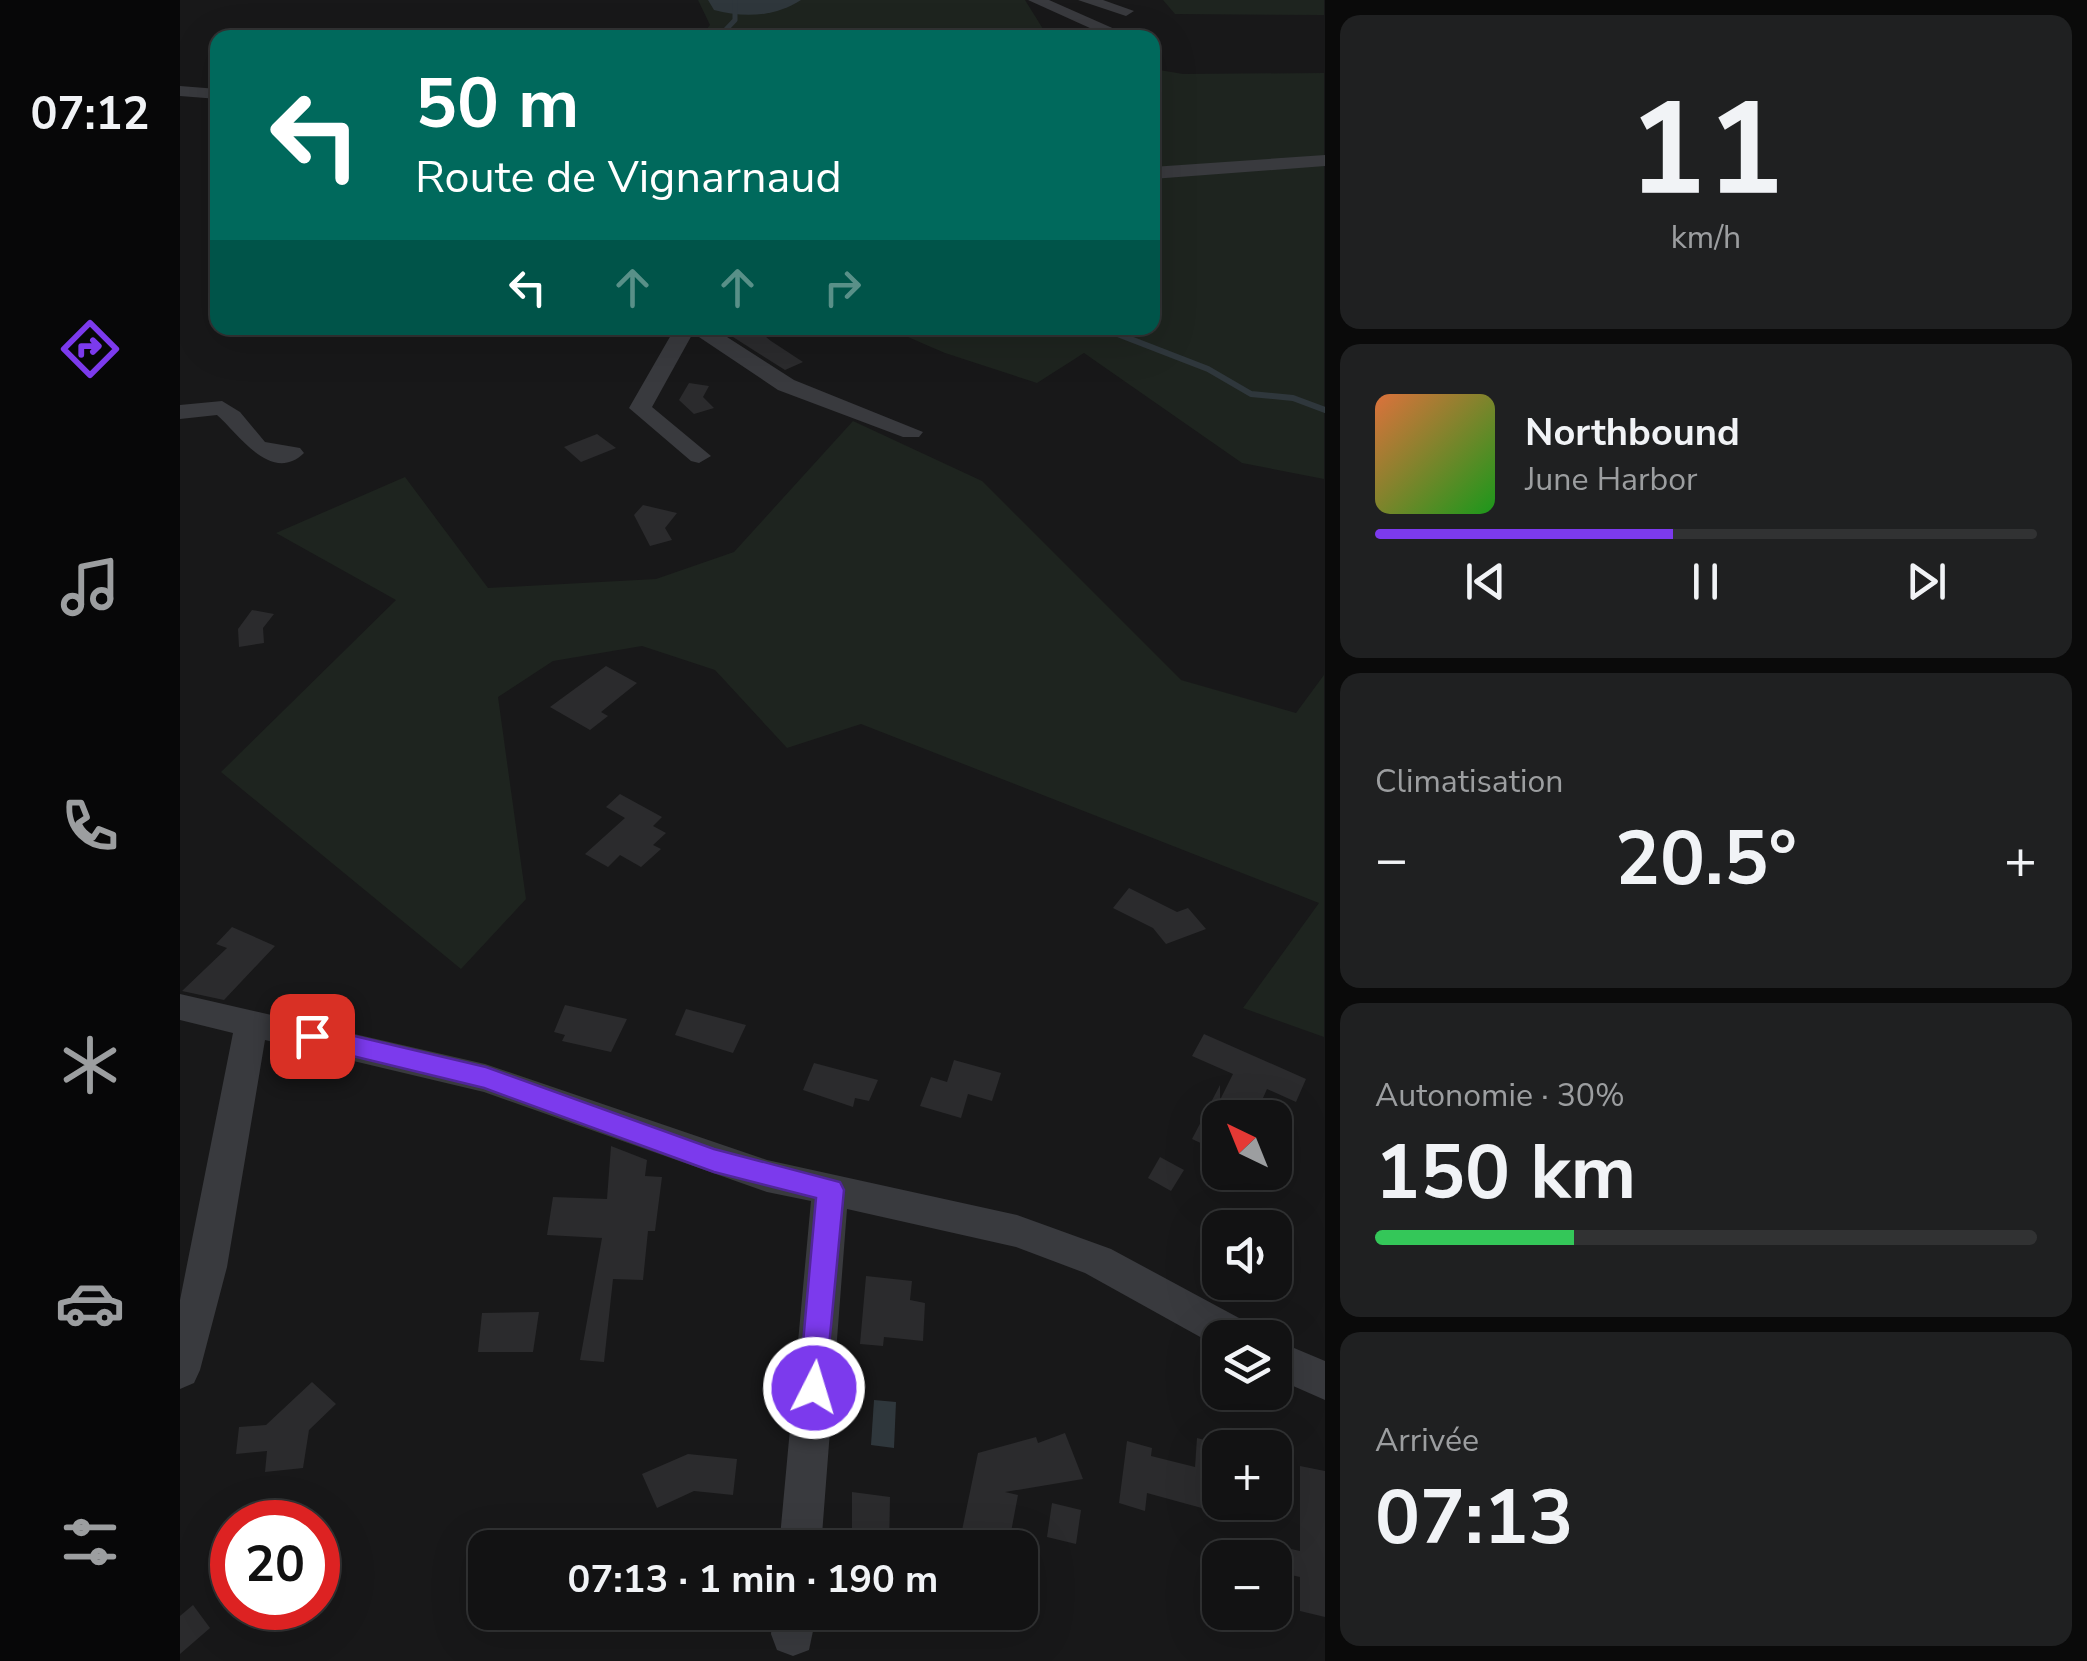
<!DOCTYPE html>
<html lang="fr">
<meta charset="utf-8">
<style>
body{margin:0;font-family:"Nunito Sans",sans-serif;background:#1f2021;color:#f1f3f6;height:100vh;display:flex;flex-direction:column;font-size:38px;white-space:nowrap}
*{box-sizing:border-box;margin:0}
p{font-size:32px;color:#9c9ea0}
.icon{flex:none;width:55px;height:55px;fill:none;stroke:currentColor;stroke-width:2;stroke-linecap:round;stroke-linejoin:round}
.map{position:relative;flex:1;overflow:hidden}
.details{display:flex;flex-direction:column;gap:15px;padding:15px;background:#0a0a0a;width:762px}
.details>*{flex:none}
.banner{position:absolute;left:30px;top:30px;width:950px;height:305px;border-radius:20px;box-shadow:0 10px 40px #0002,0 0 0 2px #313233;background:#00695c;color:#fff;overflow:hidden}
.needle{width:65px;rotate:317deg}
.tools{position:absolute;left:1022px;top:1100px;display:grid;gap:20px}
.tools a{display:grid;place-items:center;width:90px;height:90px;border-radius:20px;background:#121213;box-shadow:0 10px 40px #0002,0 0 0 2px #313233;font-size:50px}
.speed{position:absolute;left:30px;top:1500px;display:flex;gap:20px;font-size:50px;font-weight:700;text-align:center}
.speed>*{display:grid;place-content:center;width:130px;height:130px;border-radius:50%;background:#121213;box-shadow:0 10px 40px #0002,0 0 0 2px #313233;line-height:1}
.speed .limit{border:15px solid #d22;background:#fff;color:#111}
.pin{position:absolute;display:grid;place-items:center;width:85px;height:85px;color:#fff;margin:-42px;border-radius:20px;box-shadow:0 5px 15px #0006}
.me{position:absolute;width:110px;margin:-55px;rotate:5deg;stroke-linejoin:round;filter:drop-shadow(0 0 8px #0008)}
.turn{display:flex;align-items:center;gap:35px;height:210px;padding:0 40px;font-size:45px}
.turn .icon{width:130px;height:130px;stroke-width:2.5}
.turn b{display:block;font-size:70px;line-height:85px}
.lanes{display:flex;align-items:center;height:95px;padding:0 40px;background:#0003;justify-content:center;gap:50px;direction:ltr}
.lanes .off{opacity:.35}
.big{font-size:75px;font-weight:700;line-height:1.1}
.details .tile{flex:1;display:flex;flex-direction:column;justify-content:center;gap:15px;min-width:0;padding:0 35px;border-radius:20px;background:#1f2021}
.details .dial{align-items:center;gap:0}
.dial b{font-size:130px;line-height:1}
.song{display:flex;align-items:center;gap:30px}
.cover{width:120px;height:120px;border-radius:15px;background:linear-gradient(135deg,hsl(20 70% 55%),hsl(120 70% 35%))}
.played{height:10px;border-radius:5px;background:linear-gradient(90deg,#7c3aed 45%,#313233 45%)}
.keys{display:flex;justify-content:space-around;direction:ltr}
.heat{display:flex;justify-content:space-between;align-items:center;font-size:55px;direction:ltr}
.charge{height:15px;border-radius:8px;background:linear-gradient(90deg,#34c759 30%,#313233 0)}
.trip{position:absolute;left:288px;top:1530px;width:570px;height:100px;border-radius:20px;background:#121213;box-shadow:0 10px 40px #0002,0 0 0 2px #313233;font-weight:700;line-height:100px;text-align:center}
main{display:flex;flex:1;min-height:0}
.tab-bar{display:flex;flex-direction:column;width:180px;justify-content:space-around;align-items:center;background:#070708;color:#9c9ea0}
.tab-bar .icon{width:70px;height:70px}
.tab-bar .on{color:#7c3aed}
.tab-bar b{font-size:45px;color:#f1f3f6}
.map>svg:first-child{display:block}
.green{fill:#1e241f}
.water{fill:#2f373c}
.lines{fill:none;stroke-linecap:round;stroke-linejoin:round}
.stream-far1{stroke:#2f373c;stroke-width:5}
.stream{stroke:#2f373c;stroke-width:6}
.building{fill:#2b2b2d}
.minor{fill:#393a3e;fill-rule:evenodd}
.route{fill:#7c3aed;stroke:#51269a;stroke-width:2.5}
</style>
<main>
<nav class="tab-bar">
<b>07:12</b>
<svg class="icon on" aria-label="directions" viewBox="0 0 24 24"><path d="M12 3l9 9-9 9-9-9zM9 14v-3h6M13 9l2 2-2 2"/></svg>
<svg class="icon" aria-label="music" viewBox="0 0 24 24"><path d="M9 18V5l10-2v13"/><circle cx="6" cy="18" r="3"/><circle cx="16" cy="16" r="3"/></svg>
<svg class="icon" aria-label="phone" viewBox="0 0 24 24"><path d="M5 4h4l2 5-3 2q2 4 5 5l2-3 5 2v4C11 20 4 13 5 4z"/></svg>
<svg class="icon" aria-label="climate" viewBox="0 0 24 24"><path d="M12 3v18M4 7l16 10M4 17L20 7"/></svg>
<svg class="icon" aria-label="car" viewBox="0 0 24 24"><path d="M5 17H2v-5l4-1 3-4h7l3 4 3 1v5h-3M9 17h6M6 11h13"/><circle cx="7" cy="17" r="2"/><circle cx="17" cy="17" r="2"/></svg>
<svg class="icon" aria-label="filters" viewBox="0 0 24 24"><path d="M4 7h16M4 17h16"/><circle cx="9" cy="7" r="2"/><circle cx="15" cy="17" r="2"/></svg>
</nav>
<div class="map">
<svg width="1145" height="1661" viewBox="0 0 1145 1661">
<rect width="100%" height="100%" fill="#181819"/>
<g class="green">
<polygon points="518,0 845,0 868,37 520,37 530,25"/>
<polygon points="983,0 1144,0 1144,15 995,14"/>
<polygon points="973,69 1003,74 1144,73 1144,479 1062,463 904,353 857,383 765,353 707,328 972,328"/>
<polygon points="673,421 802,481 1001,680 1116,713 1144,675 1144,1037 1063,1008 1139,903 681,724 607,748 535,670 462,646 373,661 318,697 346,899 281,969 41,772 216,600 96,533 225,477 308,588 476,579 554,552"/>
</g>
<g class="water">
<path d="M 528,0 L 621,0 C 595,17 563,18 534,10 Z"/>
<polygon points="694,1400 716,1402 714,1448 691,1445"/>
</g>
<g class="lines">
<polyline class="stream-far1" points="538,38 555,20 555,0"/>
<polyline class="stream" points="922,328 1028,369 1071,394 1113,398 1145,410"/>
</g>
<g class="building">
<polygon points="575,328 591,341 623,362 605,370 553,337"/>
<polygon points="509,383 529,386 523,397 534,408 514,414 499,400"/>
<polygon points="417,434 436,448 401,462 384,447"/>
<polygon points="463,505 497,513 485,528 492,540 470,546 454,515"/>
<polygon points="72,610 94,614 83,628 84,643 59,647 58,629"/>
<polygon points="426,666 457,683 421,712 428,716 410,730 370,707"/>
<polygon points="440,794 482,817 473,826 486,833 473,845 481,849 461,867 440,855 428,867 405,854 445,818 426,807"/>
<polygon points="949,888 997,912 1008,908 1026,929 986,944 973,928 933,908"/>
<polygon points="52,927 95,946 44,1000 2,991 47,948 36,944"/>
<polygon points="385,1005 447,1019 431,1052 382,1041 385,1035 374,1032"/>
<polygon points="506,1009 566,1025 553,1053 495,1035"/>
<polygon points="1024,1034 1126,1079 1116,1102 1087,1089 1074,1118 1040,1118 1040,1152 1012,1139 1040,1085 1040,1100 1053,1074 1012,1056"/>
<polygon points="774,1060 821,1073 812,1101 788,1094 781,1118 740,1106 751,1077 767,1082"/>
<polygon points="634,1063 698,1080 689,1101 675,1098 673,1107 623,1090"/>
<polygon points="431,1146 467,1160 465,1176 482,1177 475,1231 468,1231 463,1280 433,1279 424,1362 400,1360 422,1238 367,1235 373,1197 427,1199"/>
<polygon points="980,1157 1004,1170 991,1191 968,1178"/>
<polygon points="686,1276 732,1281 730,1300 745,1303 743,1341 704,1337 703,1346 680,1344"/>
<polygon points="359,1312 353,1352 298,1352 302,1313"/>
<polygon points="132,1382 156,1404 129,1430 123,1468 85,1472 87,1451 56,1454 59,1427 86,1425"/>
<polygon points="885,1433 903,1479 825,1492 838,1495 828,1548 796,1548 796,1543 780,1540 798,1453 856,1437 858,1443"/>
<polygon points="1017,1438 1040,1444 1040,1492 1031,1489 1029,1510 967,1493 965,1511 939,1503 947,1441 972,1448 971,1456 1015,1467"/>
<polygon points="508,1454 557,1459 553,1495 514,1491 477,1508 462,1474"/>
<polygon points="1120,1466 1145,1471 1145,1617 1120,1611 1120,1577 1102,1573 1102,1547 1120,1551"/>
<polygon points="672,1492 710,1497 709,1548 672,1548"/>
<polygon points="872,1503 901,1510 896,1544 867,1537"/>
<polygon points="13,1605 30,1628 0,1654 0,1616"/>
</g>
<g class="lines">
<g class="minor">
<polygon points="848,0 869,0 955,38 932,38"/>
<polygon points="898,0 923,0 954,11 946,16"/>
<polygon points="0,86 38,89 38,99 0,96"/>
<polygon points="1145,155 1145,166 972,179 972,167"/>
<polygon points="495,328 533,328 614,380 743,432 739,437 723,437 598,390 513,333 472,407 531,456 519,463 511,461 449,408"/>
<path d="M 42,401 L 60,412 L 85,442 L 120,448 L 124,453 C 91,485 58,433 37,415 L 0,419 L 0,405 Z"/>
<polygon points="0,994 305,1064 587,1160 837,1215 931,1249 1072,1325 1077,1338 1040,1338 1040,1348 905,1273 836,1247 667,1209 641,1548 599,1548 631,1201 587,1192 304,1092 85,1040 47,1267 20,1370 14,1383 0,1389 0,1300 53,1033 0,1020"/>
<polygon points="1095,1340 1145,1361 1145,1400 1095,1378"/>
<polygon points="593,1612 637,1612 629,1650 613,1656 597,1650 591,1634"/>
</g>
</g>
<polygon class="route" points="132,1026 306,1067 534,1149 660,1182 664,1190 644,1399 634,1403 623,1399 619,1388 636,1198 534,1172 304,1088 123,1044 120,1036"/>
</svg>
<div class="tools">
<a><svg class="needle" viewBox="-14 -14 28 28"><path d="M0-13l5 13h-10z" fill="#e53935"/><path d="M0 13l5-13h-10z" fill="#9c9ea0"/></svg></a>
<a><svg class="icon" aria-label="sound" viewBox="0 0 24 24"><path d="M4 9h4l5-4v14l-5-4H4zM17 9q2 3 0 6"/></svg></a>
<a><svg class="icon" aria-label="layers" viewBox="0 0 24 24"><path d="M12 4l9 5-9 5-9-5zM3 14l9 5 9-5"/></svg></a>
<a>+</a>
<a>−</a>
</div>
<div class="speed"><div class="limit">20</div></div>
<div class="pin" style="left:132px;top:1036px;background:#d93025"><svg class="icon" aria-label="arrive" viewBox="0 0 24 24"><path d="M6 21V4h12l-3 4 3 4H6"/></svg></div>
<svg class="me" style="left:634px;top:1388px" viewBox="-20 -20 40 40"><circle r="17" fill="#7c3aed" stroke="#fff" stroke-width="3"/><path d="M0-11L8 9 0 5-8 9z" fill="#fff"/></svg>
<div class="trip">07:13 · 1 min · 190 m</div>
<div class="banner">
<div class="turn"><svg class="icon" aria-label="left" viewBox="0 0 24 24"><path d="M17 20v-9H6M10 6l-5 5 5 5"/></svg><div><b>50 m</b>Route de Vignarnaud</div></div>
<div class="lanes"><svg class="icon" aria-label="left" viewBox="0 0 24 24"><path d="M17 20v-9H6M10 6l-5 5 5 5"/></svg><svg class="icon off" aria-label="ahead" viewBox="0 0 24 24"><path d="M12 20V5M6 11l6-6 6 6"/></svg><svg class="icon off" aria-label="ahead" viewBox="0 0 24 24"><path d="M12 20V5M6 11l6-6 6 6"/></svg><svg class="icon off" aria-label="right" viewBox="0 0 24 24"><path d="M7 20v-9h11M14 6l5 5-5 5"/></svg></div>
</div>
</div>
<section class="details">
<div class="tile dial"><b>11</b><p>km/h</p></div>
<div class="tile">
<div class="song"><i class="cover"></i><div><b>Northbound</b><p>June Harbor</p></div></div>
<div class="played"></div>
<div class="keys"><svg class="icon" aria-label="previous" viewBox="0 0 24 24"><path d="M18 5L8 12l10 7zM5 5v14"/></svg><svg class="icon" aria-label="pause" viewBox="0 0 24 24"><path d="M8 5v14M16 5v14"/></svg><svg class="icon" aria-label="next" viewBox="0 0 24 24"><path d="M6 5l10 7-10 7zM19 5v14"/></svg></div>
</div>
<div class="tile"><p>Climatisation</p>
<div class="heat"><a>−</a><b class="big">20.5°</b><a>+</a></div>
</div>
<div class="tile"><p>Autonomie · 30%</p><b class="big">150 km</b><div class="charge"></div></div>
<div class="tile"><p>Arrivée</p><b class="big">07:13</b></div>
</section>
</main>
